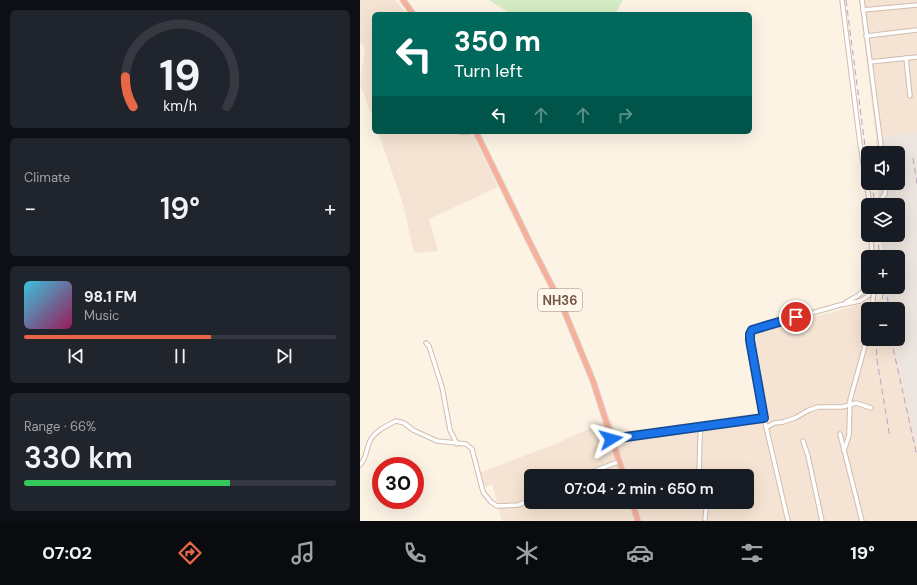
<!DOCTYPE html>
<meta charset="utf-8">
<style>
body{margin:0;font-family:"DM Sans",sans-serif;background:#20242c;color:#f1f3f6;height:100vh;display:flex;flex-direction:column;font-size:15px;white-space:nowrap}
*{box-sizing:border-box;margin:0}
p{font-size:13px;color:#9ea1a6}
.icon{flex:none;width:22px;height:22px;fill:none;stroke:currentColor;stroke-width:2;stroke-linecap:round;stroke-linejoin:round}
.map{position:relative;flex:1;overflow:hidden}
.panel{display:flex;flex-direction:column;gap:10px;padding:10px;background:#0d0f14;width:360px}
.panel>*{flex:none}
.guide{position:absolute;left:12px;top:12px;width:380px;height:122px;border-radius:6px;box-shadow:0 4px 16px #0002;background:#00695c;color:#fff;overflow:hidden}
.fabs{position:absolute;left:501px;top:146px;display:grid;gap:8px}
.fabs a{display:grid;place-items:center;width:44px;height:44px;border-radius:6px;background:#171b24;box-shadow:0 4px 16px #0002;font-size:20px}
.speed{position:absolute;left:12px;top:457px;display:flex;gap:8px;font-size:20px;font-weight:700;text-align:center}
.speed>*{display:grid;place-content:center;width:52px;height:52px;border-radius:50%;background:#171b24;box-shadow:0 4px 16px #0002;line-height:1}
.speed .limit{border:6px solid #d22;background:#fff;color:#111}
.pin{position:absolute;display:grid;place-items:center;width:34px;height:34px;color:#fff;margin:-17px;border:2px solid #fff;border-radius:50%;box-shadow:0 1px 4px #0007}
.me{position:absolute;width:44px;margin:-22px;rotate:82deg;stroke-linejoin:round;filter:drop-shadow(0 0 3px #0008)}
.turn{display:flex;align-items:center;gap:14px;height:84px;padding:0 16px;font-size:18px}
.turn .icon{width:52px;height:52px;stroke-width:2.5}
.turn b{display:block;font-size:28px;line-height:34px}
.lanes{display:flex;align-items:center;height:38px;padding:0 16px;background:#0003;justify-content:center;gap:20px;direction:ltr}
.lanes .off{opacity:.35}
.big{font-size:30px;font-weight:600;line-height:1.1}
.panel .card{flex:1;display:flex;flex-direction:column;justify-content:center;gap:6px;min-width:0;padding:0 14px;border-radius:6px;background:#20242c}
.panel .dial{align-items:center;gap:0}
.dial svg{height:104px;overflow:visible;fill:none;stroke:#363941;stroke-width:7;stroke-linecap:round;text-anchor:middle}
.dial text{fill:#f1f3f6;stroke:none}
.song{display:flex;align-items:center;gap:12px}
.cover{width:48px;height:48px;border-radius:6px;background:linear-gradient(135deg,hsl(190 70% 55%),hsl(330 70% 35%))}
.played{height:4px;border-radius:2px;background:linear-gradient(90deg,#e96647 60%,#363941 60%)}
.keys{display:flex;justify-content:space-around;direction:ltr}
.heat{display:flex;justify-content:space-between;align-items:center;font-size:22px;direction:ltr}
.charge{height:6px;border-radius:3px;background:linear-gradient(90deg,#34c759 66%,#363941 0)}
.trip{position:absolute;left:164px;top:469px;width:230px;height:40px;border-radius:6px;background:#171b24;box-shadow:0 4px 16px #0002;font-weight:600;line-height:40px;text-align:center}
.dock{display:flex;height:64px;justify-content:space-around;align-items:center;background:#090b0e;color:#9ea1a6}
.dock .icon{width:28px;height:28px}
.dock .active{color:#e96647}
.dock b{font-size:18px;color:#f1f3f6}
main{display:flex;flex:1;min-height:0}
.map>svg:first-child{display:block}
.residential{fill:#f5e4d3;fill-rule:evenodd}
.industrial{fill:#ede5df}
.green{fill:#d4ebc3}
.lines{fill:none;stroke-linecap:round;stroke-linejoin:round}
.minor-casing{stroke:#d1bcad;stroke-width:5.5}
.highway-casing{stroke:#dbd4d0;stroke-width:7}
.minor{stroke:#fff;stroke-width:3.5}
.highway{stroke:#f8b09a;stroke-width:5}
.rail{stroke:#b5a3c7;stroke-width:1;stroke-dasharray:6 4;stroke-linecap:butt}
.route-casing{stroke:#114b97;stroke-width:10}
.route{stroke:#1a73e8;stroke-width:7}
.labels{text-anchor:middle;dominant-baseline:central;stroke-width:4;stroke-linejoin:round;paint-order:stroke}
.shield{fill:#fff7ec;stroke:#9f887a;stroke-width:1}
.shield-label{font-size:13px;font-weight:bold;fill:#765849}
</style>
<main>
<section class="panel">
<div class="card dial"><svg viewBox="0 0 100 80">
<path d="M14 69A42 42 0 1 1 86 69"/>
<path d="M14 69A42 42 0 0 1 8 46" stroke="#e96647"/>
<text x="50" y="56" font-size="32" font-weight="700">19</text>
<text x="50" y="72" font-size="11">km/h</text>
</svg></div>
<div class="card"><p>Climate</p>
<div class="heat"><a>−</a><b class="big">19°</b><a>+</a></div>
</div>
<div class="card">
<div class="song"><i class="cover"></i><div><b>98.1 FM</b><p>Music</p></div></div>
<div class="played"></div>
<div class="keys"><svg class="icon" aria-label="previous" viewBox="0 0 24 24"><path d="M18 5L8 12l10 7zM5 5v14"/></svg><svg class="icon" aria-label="pause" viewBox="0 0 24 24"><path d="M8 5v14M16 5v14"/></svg><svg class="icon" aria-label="next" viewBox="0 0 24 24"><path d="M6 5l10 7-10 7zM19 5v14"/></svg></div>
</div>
<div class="card"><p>Range · 66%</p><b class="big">330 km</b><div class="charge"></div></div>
</section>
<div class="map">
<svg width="557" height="521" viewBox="0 0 557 521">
<rect width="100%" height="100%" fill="#fdf3e5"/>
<g class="residential">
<polygon points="0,0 35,0 47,14 14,14 14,121 0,84 5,49 0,42"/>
<polygon points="499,0 557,0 557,132 516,138"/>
<polygon points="18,132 112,132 138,187 69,219 78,251 54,253 43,204"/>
<path d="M 524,298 L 527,309 L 508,309 L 508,339 L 533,339 L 557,444 L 557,521 L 142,521 L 132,484 L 124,487 L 119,473 L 195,444 L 251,419 L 255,433 L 398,413 L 395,333 ZM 171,476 L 387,476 L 387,502 L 171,502 Z"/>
</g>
<polygon class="industrial" points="557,132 557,444 533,339 538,339 538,309 527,309 524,298 523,287 538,287 538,257 522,257 521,235 538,235 538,205 519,205 518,183 538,183 538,153 517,153 516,138"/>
<polygon class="green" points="129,0 263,0 255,14 151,14"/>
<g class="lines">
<defs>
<g id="minor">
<polyline points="482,0 500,144 510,205"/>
<polyline points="502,0 522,153"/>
<polyline points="503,10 557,5"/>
<polyline points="506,36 557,30"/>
<polyline points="546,58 550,96"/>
<polyline points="510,62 557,57"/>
<polyline points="101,132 108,132"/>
<polyline points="517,205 525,194 526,183"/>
<polyline points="511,235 512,257"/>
<path d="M 486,302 C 494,298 504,293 508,285"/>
<polyline points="512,309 514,290"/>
<polyline points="66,343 69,346 82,387 90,430 97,444"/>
<polyline points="407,427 414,423 423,422 435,418 449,410 458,407 482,407 496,403 511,408"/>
<polyline points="480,434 502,521"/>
<polyline points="251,439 404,418"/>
<polyline points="443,441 448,456 462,521"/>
<polyline points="484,451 489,435 490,400 508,335"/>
<path d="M 0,465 C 7,458 6,449 10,441 C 15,431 26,426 36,421 L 44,423 L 53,430 L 77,441 L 106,444 L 112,449 L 123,492 L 131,502 L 137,506 L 158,505 L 171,500"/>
<polyline points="227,476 234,471 258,462"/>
<polyline points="339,476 340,438 341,426"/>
<polyline points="345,519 347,502"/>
<polyline points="428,521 404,418 390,340 390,334 392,330 480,305 500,301 508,296 514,287"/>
</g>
<g id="highway">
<polyline points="43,0 53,14"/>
<polyline points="116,132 171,245 203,308 233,381 264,476"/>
<polyline points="272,502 278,521"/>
</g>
</defs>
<use href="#minor" class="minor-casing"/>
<use href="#highway" class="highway-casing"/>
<use href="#minor" class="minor"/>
<use href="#highway" class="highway"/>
<g class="rail">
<polyline points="486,0 508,169"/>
<polyline points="553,158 557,184"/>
<polyline points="512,183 515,205"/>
<polyline points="517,235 520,257"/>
<polyline points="526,287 529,309"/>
<polyline points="521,309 523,293"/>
<polyline points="516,339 517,360 530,438"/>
<polyline points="531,339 557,456"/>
</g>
</g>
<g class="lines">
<defs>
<polyline id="route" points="251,439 404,418 390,340 390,334 392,330 436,317"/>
</defs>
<use href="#route" class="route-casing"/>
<use href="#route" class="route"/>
</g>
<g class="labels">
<rect class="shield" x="178" y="289" width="44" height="22" rx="3"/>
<g class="shield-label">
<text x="200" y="300">NH36</text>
</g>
</g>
</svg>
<div class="fabs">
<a><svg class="icon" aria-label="sound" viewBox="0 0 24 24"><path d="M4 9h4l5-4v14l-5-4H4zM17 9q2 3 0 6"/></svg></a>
<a><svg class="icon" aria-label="layers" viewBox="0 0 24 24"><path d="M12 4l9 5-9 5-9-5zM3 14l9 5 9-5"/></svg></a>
<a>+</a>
<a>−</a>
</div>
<div class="speed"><div class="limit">30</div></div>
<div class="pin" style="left:436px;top:317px;background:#d93025"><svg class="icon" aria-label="arrive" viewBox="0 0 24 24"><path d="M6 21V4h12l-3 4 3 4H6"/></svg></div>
<svg class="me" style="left:251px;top:439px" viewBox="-20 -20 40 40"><path d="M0-17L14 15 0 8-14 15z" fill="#1a73e8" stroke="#fff" stroke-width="4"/></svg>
<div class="trip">07:04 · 2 min · 650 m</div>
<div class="guide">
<div class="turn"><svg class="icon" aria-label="left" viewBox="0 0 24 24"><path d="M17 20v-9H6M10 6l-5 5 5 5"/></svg><div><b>350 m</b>Turn left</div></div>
<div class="lanes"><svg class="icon" aria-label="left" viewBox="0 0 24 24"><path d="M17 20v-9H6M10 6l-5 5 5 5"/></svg><svg class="icon off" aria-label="ahead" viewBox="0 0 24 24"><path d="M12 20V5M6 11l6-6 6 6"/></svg><svg class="icon off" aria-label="ahead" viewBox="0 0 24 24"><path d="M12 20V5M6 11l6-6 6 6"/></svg><svg class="icon off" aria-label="right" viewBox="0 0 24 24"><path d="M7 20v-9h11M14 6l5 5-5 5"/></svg></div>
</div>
</div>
</main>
<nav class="dock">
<b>07:02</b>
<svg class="icon active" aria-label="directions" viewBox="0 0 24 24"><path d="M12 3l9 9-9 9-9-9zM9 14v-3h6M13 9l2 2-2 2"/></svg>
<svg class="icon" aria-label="music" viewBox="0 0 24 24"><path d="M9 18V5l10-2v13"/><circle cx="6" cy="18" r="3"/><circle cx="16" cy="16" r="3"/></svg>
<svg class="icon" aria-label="phone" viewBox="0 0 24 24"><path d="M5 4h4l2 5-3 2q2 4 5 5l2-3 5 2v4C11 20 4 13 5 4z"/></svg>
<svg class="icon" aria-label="climate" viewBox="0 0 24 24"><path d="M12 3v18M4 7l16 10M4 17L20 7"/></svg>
<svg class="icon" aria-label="car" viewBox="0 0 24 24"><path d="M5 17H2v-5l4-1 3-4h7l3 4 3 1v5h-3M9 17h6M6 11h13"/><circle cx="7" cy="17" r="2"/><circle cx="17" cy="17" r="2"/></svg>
<svg class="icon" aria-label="filters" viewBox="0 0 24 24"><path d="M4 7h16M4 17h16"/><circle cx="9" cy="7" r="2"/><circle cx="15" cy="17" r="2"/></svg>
<b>19°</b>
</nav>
